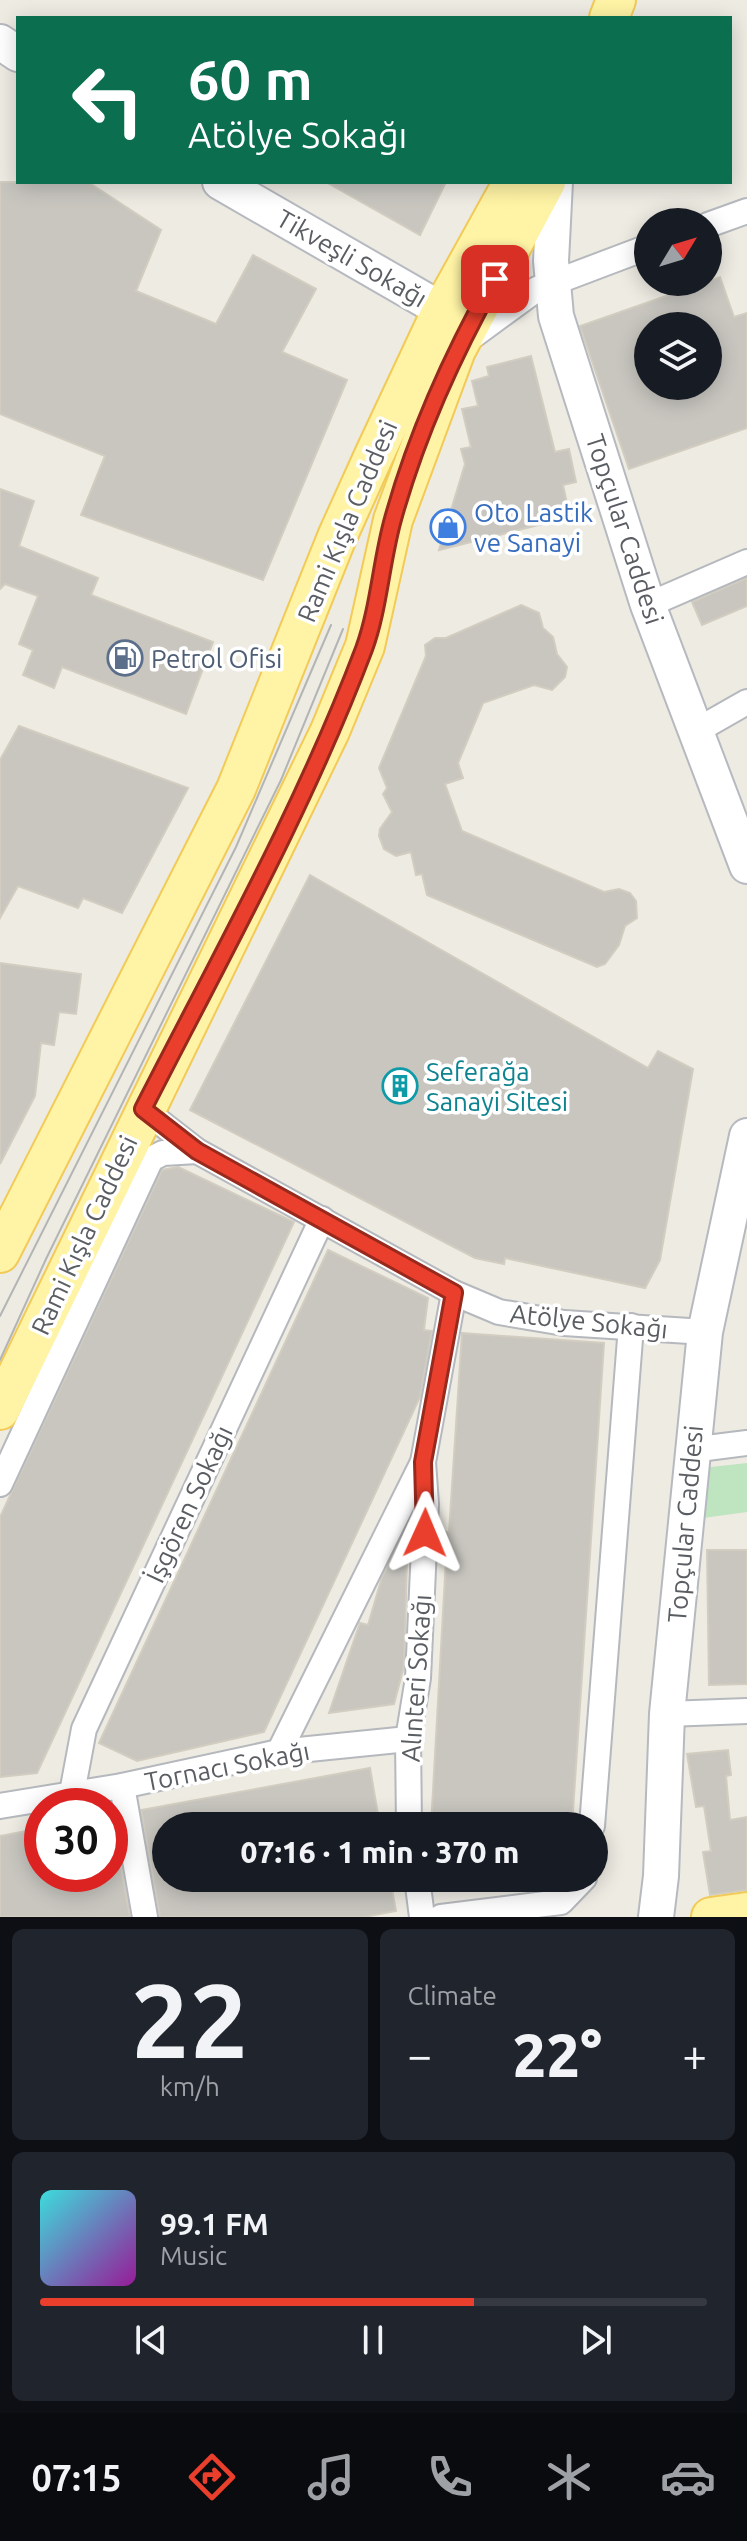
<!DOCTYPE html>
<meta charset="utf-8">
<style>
body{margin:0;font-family:Ubuntu,sans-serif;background:#20242c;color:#f1f3f6;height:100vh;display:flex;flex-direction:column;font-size:30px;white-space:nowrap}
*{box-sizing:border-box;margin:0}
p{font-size:26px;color:#9ea1a6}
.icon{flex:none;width:44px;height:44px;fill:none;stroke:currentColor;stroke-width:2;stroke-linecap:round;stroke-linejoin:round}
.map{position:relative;height:1917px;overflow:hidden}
.sheet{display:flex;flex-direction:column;gap:12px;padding:12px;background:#0d0f14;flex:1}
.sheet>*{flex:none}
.top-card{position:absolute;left:16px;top:16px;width:716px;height:168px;border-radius:0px;box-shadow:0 4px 20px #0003;background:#0b6e4f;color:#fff;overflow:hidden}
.needle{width:52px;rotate:52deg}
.controls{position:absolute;left:634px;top:208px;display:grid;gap:16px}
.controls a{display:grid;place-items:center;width:88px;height:88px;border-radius:50%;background:#171b24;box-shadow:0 4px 20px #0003;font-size:40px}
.speed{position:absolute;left:24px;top:1788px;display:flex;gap:16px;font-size:40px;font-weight:700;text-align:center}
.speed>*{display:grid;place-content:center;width:104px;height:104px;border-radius:50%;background:#171b24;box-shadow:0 4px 20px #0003;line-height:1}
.speed .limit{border:12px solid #d22;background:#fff;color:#111}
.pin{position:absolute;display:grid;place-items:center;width:68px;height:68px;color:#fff;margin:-34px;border-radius:16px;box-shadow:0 4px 12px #0006}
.me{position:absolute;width:88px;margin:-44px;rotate:1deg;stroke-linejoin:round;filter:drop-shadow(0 0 6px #0008)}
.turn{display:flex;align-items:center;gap:28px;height:168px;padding:0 40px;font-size:36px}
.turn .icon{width:104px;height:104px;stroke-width:2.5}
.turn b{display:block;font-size:56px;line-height:68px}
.big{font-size:60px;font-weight:800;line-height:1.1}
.sheet .tile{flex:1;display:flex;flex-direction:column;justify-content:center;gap:12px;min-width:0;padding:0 28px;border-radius:12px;background:#20242c}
.sheet .dial{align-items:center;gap:0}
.dial b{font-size:104px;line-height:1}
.song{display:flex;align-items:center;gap:24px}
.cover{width:96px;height:96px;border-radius:12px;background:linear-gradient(135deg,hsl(180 70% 55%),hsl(300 70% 35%))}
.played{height:8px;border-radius:4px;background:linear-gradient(90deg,#e93f2c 65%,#363941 65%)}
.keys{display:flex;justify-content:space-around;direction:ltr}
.heat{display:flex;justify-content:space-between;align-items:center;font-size:44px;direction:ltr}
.sheet .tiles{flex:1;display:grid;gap:12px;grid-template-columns:1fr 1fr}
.tile:last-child{grid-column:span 2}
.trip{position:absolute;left:152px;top:1812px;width:456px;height:80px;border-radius:40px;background:#171b24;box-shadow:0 4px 20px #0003;font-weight:800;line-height:80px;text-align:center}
.tab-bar{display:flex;height:128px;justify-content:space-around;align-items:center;background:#090b0e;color:#9ea1a6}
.tab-bar .icon{width:56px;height:56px}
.tab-bar .current{color:#e93f2c}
.tab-bar b{font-size:36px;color:#f1f3f6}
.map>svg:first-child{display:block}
.green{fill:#bee5bf}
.building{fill:#c8c6bf;stroke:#d2cdc0;stroke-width:2;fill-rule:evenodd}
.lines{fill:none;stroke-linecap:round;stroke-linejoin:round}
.street-casing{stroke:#b5b8bd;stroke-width:28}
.secondary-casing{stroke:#b6b9bf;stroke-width:38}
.primary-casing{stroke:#f2ca57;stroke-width:42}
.street{stroke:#fff;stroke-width:24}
.secondary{stroke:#fff;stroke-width:34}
.primary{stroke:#fff3a5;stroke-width:38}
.tram{stroke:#b3b4b4;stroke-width:2}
.route-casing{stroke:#97291d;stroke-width:20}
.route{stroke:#e93f2c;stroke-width:14}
.labels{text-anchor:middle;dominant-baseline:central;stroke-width:7;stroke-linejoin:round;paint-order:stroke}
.street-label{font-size:26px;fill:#5a5e63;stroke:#fff}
.shop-label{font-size:26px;fill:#366cbe;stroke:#fff;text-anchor:start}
.service-label{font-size:26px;fill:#4e5e75;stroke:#fff;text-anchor:start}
.culture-label{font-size:26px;fill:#0d838f;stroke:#fff;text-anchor:start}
</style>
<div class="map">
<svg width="747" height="1917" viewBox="0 0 747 1917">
<rect width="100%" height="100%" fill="#edebe2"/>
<polygon class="green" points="747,1463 747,1512 703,1518 702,1468"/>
<g class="building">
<polygon points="0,182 88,182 161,230 136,291 216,324 253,255 316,289 282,352 347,380 263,580 81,515 105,456 0,414"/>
<polygon points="326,182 446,182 420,235"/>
<path d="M 720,277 L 734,317 L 747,313 L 747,428 L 629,469 L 580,326 ZM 648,326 L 708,326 L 708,386 L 648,386 Z"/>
<polygon points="531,356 555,452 569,449 576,482 563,485 570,517 439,550 465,464 461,449 471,447 462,409 478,406 472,381 489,376 487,367"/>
<polygon points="0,489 34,501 19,546 98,578 91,595 213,642 186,714 62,667 54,688 23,675 33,650 19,644 38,596 5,584 0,589"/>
<polygon points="747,578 747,606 702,625 692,602"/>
<polygon points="521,605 539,613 543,628 553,637 557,654 567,667 565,677 552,690 534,685 483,703 458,763 463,778 445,784 462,831 604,892 619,889 630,893 636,901 637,918 625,926 619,945 605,964 597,967 427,895 422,874 416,875 411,852 396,856 384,849 379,836 380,829 392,812 383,794 387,788 379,768 426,656 425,645 435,638 446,638"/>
<polygon points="19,726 188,788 122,913 83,898 78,908 18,886 0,918 0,760"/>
<polygon points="310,875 648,1068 658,1051 693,1069 660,1260 645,1288 505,1258 504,1264 475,1258 190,1110"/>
<polygon points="0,963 81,974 76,1014 59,1012 54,1045 41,1043 35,1096 0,1164"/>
<polygon points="178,1167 294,1222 37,1773 0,1777 0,1517 162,1170"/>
<polygon points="328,1250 428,1298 424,1330 432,1331 420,1397 264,1732 137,1761 99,1743"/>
<polygon points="462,1333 604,1343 572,1826 431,1826 446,1559 439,1558 440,1531 449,1532"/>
<polygon points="408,1526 404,1666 394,1704 329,1713 360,1623 368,1625 382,1577"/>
<polygon points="707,1550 747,1550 747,1684 709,1685"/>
<polygon points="728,1750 731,1775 726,1776 730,1820 747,1817 747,1890 710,1895 703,1852 711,1851 704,1806 696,1807 687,1754"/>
<polygon points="370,1768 380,1826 166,1826 166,1878 390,1878 396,1911 364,1917 160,1917 141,1810"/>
<polygon points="112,1815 130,1917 0,1917 0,1836 42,1828 42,1874 110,1874"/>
</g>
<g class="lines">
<defs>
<g id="street">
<polyline points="708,225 747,211"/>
<polyline points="470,338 537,289 648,247"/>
<polyline points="648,605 747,562"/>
<polyline points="696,731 747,702"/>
<polyline points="143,1109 197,1151 454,1293 499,1312 564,1323 705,1332"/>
<polyline points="691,1450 747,1443"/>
<polyline points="0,1484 151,1159 163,1153 197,1151"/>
<polyline points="667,1714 747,1711"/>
<polyline points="279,1752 422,1464"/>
<polyline points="122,1786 145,1917"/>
<polyline points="72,1793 84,1729 322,1219"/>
<polyline points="0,1806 122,1786 279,1752 408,1739"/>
<polyline points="409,1826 408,1739 418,1678 426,1504 423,1462 454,1293"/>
<polyline points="592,1826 631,1326"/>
<polyline points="417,1878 422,1917"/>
<polyline points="441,1917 561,1902 584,1878"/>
</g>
<g id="secondary">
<polyline points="0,42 18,54"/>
<polyline points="220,182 442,310"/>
<polyline points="555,182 551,261 556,316 648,605 747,866"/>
<polyline points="656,1917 661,1876 667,1714 705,1332 747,1136"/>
</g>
<g id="primary">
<polyline points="609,18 616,0"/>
<polyline points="0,1253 236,789 337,537 375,453 442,310 513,182"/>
<polyline points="0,1410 330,731 365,646 393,520 456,350 546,182"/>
<polyline points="711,1917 747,1912"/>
</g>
</defs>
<use href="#street" class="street-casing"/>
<use href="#secondary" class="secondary-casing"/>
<use href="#primary" class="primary-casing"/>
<use href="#street" class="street"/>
<use href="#secondary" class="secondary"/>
<use href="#primary" class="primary"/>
<g class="tram">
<polyline points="0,1316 236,847 331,625"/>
<polyline points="0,1360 46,1259 281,780 343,629"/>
</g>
</g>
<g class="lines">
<defs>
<path id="route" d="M 425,1533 L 423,1462 L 454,1293 L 197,1151 L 143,1109 C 220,958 304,808 364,649 C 379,608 381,562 393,519 C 416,436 453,354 495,279"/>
</defs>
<use href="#route" class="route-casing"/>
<use href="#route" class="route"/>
</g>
<defs>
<symbol id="shop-ring" viewBox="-11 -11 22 22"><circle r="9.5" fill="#fff" stroke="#3f7fe0" stroke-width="1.5"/><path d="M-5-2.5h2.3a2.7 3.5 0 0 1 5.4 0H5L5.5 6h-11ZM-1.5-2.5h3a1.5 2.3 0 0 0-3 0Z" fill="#3f7fe0"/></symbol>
<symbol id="fuel-ring" viewBox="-11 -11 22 22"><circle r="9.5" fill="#fff" stroke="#5c6f8a" stroke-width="1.5"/><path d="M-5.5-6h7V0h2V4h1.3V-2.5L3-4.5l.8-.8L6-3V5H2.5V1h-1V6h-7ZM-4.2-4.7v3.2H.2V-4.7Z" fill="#5c6f8a"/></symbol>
<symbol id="building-ring" viewBox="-11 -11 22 22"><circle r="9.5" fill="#fff" stroke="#0f9aa8" stroke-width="1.5"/><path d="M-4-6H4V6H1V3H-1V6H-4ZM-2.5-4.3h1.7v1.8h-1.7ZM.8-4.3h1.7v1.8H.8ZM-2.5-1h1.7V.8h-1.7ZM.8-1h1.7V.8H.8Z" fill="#0f9aa8"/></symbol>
</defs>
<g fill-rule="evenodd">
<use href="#shop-ring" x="428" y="507" width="40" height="40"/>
<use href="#fuel-ring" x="105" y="638" width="40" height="40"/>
<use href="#building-ring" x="380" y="1066" width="40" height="40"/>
</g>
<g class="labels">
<g class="street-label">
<text transform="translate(352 258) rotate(30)">Tikveşli Sokağı</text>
<text transform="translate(347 521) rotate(-67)">Rami Kışla Caddesi</text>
<text transform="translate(625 529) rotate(72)">Topçular Caddesi</text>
<text transform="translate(84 1235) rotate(-65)">Rami Kışla Caddesi</text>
<text transform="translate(589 1321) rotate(6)">Atölye Sokağı</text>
<text transform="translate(189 1504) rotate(-65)">İşgören Sokağı</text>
<text transform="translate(685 1524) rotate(-85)">Topçular Caddesi</text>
<text transform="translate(416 1678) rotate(-86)">Alınteri Sokağı</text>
<text transform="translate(227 1766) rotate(-11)">Tornacı Sokağı</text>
</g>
<g class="shop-label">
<text x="474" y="512">Oto Lastik<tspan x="474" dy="30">ve Sanayi</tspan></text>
</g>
<g class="service-label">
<text x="151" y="658">Petrol Ofisi</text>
</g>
<g class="culture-label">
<text x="426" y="1071">Seferağa<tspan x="426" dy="30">Sanayi Sitesi</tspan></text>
</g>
</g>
</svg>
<div class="controls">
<a><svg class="needle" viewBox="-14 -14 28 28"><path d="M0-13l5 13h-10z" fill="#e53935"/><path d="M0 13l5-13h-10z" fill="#9ea1a6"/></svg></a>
<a><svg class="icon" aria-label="layers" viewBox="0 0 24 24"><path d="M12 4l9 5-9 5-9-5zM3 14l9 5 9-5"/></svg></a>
</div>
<div class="speed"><div class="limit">30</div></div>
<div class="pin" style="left:495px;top:279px;background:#d93025"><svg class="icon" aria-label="arrive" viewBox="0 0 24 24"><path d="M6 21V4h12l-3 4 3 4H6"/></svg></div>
<svg class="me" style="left:425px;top:1533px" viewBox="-20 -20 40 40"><path d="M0-17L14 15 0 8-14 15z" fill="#e93f2c" stroke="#fff" stroke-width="4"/></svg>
<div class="trip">07:16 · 1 min · 370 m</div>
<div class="top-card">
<div class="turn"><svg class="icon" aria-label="left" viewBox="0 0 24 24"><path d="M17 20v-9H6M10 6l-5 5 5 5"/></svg><div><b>60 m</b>Atölye Sokağı</div></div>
</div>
</div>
<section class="sheet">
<div class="tiles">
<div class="tile dial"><b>22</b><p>km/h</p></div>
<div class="tile"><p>Climate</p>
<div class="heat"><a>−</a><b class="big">22°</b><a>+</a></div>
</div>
<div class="tile">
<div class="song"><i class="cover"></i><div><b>99.1 FM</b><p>Music</p></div></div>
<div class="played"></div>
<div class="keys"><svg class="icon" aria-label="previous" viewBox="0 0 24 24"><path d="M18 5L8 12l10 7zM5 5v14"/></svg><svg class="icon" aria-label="pause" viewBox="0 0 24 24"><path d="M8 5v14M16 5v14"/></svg><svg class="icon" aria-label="next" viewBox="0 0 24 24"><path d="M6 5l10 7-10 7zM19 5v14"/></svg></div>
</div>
</div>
</section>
<nav class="tab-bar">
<b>07:15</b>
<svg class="icon current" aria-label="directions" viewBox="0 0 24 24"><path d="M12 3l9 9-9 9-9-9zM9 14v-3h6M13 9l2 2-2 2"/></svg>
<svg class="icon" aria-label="music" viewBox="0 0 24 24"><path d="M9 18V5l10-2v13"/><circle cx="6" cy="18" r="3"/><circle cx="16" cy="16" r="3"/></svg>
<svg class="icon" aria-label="phone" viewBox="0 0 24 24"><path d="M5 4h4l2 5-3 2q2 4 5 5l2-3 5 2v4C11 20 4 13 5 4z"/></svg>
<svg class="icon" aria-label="climate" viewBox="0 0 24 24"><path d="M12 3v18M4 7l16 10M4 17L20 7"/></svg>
<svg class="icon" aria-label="car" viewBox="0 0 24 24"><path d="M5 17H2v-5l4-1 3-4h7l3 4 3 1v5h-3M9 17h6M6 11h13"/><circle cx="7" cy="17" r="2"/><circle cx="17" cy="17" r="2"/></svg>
</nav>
